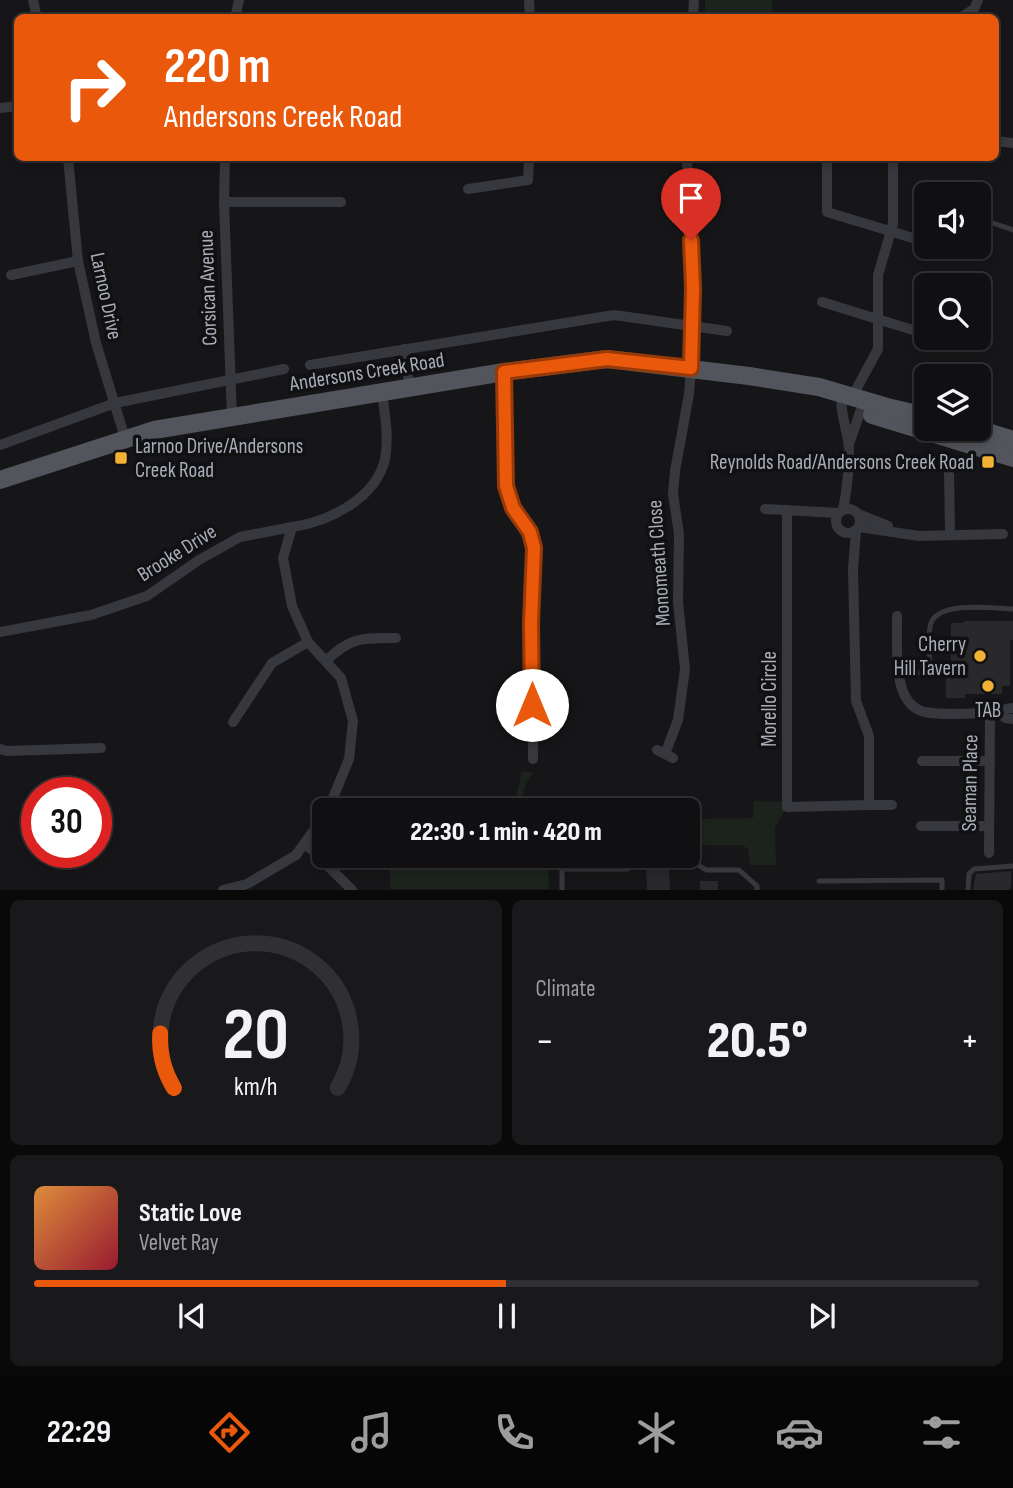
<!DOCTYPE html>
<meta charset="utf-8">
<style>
body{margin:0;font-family:"Sofia Sans Condensed",sans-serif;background:#19191b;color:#f1f3f6;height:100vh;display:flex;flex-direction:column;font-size:26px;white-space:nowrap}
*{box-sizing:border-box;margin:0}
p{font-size:23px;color:#9c9d9f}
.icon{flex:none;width:38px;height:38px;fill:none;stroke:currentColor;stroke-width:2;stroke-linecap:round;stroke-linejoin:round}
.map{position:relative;height:890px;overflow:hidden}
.sheet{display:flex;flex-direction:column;gap:10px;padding:10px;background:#09090a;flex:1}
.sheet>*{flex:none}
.hud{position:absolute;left:14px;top:14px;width:985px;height:147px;border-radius:10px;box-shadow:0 4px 10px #0003,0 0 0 2px #303032;background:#ea580c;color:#fff;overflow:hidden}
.controls{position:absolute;left:914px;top:182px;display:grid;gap:14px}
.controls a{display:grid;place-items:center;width:77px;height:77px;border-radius:10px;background:#101012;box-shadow:0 4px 10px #0003,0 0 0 2px #303032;font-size:35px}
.speed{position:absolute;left:21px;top:777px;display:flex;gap:14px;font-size:35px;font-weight:700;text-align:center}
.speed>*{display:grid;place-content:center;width:91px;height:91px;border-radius:50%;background:#101012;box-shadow:0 4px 10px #0003,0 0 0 2px #303032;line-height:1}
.speed .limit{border:10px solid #d22;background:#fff;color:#111}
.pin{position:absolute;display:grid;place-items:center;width:60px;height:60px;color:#fff;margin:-72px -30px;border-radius:50% 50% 50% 0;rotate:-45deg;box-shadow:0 0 7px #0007}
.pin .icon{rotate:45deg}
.me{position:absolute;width:77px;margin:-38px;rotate:0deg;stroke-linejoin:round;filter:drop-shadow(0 0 5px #0008)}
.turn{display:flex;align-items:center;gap:24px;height:147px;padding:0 35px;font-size:32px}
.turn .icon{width:91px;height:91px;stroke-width:2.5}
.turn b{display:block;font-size:49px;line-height:60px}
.big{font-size:52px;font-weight:800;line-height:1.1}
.sheet .widget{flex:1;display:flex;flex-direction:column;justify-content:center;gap:10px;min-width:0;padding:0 24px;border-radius:10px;background:#19191b}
.sheet .dial{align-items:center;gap:0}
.dial svg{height:182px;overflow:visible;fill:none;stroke:#303032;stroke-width:7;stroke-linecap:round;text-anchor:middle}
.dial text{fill:#f1f3f6;stroke:none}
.song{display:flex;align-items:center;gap:21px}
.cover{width:84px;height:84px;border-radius:10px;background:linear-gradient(135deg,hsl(30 70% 55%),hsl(350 70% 35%))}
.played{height:7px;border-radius:4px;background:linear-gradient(90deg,#ea580c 50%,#303032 50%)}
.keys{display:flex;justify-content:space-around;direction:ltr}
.heat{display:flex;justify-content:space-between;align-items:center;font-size:38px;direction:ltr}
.sheet .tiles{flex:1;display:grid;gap:10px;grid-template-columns:1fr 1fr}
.widget:last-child{grid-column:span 2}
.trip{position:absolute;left:312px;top:798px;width:388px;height:70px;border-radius:10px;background:#101012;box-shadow:0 4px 10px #0003,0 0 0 2px #303032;font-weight:800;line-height:70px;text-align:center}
.dock{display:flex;height:112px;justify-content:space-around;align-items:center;background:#060607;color:#9c9d9f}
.dock .icon{width:49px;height:49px}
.dock .on{color:#ea580c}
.dock b{font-size:32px;color:#f1f3f6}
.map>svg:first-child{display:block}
.green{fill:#1c231d}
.building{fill:#29292c}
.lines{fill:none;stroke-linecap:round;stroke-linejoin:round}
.lane{stroke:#37383d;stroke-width:5}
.street{stroke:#37383d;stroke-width:10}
.primary{stroke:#53555c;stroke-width:18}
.route-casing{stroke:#983908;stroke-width:18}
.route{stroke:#ea580c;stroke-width:12}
.poi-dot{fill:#f2b134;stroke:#111113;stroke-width:2.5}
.labels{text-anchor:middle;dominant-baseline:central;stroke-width:7;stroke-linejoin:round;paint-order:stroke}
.street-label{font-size:21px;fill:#a8adb8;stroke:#111113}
.poi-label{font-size:21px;fill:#a8adb8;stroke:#111113;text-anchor:end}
</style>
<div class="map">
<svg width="1013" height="890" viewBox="0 0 1013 890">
<rect width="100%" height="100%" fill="#161618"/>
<g class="green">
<polygon points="705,0 772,0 773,17 705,17"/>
<polygon points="522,771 533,773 526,783 519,810 513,810"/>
<polygon points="754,801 785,802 785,810 775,828 776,865 750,865 748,849 742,845 688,845 688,819 753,818"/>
<polygon points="390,856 548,856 549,889 390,889"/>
</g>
<g class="building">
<polygon points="964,621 1013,621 1013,640 1010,640 1010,686 1002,686 1002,694 965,694 965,698 946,698 946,666 951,666 951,623 964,623"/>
<polygon points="646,867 669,867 670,890 647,890"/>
<polygon points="1011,871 1011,885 1009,890 973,890 976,874"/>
<rect x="700" y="881" width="18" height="9"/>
</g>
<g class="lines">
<g class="lane">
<polyline points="978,218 1013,230"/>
<path d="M 900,673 L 930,673 C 930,660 927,634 931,623 C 939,601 993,608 1013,609"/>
<polyline points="819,881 942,880 942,890"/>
<polyline points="562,890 562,869 627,869 647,860 692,861 706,870 739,870 757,886 757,890"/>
<polyline points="968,890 969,874 974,869 1013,866"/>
</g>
<g class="street">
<polyline points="33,0 37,18"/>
<polyline points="529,0 530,18"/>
<polyline points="235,18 239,0"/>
<polyline points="693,18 694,0"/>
<polyline points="960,18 974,9 978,0"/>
<polyline points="0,108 18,106"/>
<polyline points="996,141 1013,143"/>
<polyline points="68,158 78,261 96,343 125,438"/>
<polyline points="225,158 224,202 232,417"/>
<polyline points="827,158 827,212 926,242"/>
<polyline points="468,189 528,180 529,158"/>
<polyline points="224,202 341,202"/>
<polyline points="11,275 78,261"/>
<polyline points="822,302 926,334"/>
<polyline points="404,349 410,389"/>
<polyline points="310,365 614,315 727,331"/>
<polyline points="504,372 506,486 513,508 530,532 534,548 532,623 533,759"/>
<path d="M 842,394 C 839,413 848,430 849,449 C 849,469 847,490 843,510"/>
<polyline points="852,397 878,349 878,275 893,224 893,158"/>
<polyline points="849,444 864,401"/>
<polyline points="0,445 115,403 284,369"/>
<polyline points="949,469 950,534"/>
<circle cx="848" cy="521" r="12"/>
<polyline points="765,509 839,513"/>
<polyline points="787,510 787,807 869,805 869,736 856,701 853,569 856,531"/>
<polyline points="858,514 888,526"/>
<polyline points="859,527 919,536 1003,534"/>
<path d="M 897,616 C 898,643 890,705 925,712 C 945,716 970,713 990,713 C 999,713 1004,708 1013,708"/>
<polyline points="0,632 91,615 147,596 199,560 240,537 292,527"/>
<path d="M 326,661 C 350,637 362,638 396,638"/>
<polyline points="1000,713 1005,718 1013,719"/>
<polyline points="233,722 272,663 308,642"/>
<polyline points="0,749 7,751 101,748"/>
<polyline points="657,750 673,758"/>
<polyline points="665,754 678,720 685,669 678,602 679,534 673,494 675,471 689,394 693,343 693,288 687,158"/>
<polyline points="922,761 990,761"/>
<polyline points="869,805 892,805"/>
<path d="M 328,810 L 349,759 L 353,721 L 341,678 L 308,642 L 292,606 L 283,558 L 292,527 C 328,522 376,499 385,459 C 389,438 385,415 382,393"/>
<polyline points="921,826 989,826"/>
<polyline points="305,843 352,890"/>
<polyline points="989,853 990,713"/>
<polyline points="223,890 247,884 296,855 324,816"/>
</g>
<g class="primary">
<polyline points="872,415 1013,458"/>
<polyline points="978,429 1013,440"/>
<polyline points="0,480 154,430 504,372 607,359 749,376 819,387 887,407 926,416"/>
</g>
</g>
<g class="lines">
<defs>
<polyline id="route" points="532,705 531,623 534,548 530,532 513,508 506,486 504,372 607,359 691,368 693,288 691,240"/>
</defs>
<use href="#route" class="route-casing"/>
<use href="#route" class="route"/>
</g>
<g class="poi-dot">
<rect x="114" y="451" width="14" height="14" rx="3.5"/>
<rect x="981" y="455" width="14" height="14" rx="3.5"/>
<circle cx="980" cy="656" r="7"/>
<circle cx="988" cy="686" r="7"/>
</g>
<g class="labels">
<g class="street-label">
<text transform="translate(208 288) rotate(-92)">Corsican Avenue</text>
<text transform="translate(106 296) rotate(78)">Larnoo Drive</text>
<text transform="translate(367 372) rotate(-9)">Andersons Creek Road</text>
<text transform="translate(177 553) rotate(-32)">Brooke Drive</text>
<text transform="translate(659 563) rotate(-94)">Monomeath Close</text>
<text transform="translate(769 699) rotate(-90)">Morello Circle</text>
<text transform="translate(970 783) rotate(-89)">Seaman Place</text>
</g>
<g class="poi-label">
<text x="135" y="446" text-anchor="start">Larnoo Drive/Andersons<tspan x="135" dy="24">Creek Road</tspan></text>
<text x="974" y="462">Reynolds Road/Andersons Creek Road</text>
<text x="966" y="644">Cherry<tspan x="966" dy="24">Hill Tavern</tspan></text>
<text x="988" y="710" text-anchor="middle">TAB</text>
</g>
</g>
</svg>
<div class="controls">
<a><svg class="icon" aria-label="sound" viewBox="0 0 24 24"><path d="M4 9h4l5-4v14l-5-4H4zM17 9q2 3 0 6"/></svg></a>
<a><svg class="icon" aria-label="search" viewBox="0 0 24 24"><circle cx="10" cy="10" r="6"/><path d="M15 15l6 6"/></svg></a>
<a><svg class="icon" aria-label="layers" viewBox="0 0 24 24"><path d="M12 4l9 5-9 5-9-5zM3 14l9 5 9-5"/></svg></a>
</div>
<div class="speed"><div class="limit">30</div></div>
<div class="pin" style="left:691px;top:240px;background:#d93025"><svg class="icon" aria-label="arrive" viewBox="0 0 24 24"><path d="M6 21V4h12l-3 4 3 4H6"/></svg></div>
<svg class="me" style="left:532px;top:705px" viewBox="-20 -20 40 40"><circle r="19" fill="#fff"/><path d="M0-13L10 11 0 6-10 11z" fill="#ea580c"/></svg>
<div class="trip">22:30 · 1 min · 420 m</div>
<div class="hud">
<div class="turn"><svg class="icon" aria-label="right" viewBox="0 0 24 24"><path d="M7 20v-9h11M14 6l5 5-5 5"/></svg><div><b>220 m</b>Andersons Creek Road</div></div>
</div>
</div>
<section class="sheet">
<div class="tiles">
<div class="widget dial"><svg viewBox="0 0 100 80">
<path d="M14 69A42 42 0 1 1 86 69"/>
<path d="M14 69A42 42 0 0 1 8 45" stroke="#ea580c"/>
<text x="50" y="56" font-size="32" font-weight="700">20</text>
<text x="50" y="72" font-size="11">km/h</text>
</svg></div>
<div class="widget"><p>Climate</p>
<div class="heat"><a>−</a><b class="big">20.5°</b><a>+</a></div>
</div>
<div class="widget">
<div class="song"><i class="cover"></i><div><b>Static Love</b><p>Velvet Ray</p></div></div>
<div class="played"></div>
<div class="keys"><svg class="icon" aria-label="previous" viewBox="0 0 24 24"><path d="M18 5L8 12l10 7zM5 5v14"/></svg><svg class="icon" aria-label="pause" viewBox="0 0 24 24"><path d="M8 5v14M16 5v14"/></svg><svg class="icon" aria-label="next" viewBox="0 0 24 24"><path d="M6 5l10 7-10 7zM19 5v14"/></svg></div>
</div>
</div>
</section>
<nav class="dock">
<b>22:29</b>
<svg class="icon on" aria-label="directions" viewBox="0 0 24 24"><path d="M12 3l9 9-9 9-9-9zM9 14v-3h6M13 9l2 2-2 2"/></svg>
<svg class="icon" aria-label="music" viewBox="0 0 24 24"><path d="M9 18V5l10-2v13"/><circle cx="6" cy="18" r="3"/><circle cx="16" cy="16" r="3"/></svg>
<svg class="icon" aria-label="phone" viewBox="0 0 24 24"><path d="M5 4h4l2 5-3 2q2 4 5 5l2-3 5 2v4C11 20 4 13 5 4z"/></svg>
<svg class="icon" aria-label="climate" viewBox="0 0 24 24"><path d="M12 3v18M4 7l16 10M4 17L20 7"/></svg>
<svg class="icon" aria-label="car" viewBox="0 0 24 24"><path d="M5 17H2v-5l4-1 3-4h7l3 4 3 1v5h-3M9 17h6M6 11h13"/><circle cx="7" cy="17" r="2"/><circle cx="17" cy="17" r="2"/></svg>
<svg class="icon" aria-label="filters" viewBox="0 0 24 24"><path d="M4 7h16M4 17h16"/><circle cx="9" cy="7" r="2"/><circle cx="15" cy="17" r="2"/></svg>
</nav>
